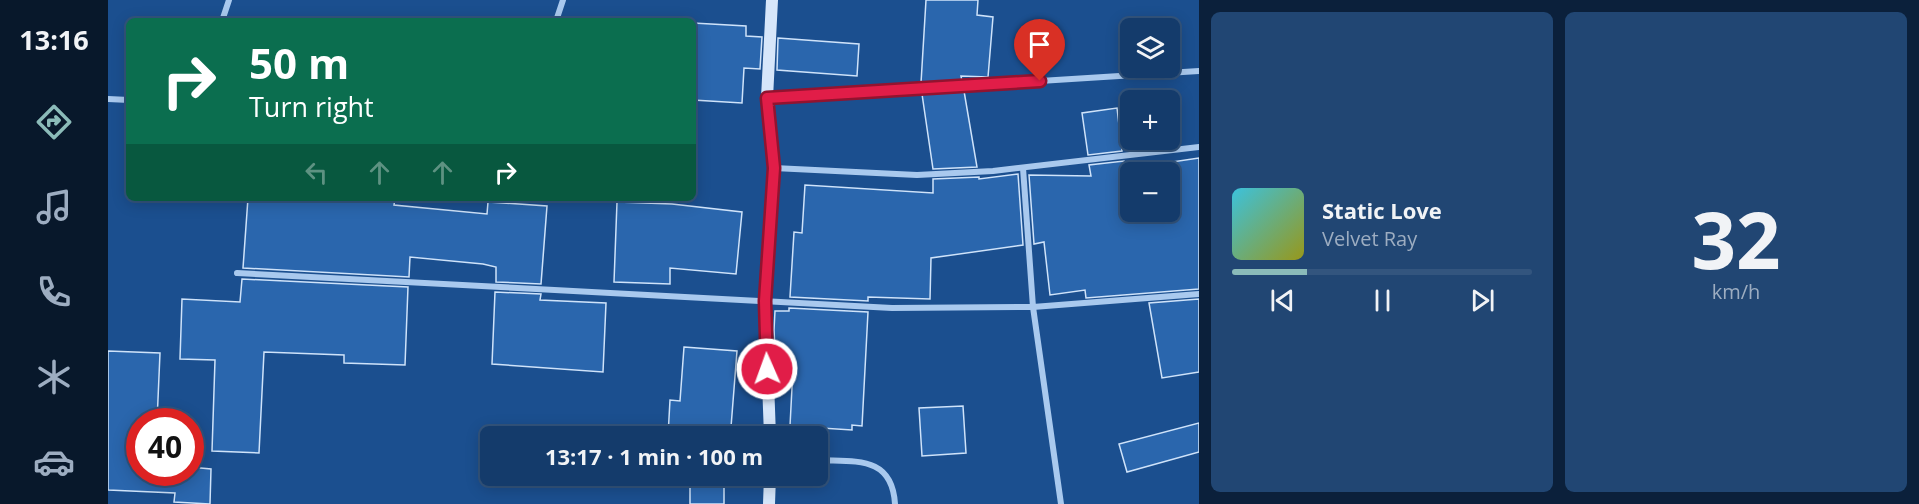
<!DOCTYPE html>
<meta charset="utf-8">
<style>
body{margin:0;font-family:"Open Sans",sans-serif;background:#214673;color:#f1f3f6;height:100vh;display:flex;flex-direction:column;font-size:22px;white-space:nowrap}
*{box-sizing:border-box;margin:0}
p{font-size:20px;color:#9dadc1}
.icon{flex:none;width:33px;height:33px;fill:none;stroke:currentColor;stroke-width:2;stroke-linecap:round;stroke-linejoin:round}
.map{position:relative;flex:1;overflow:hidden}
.panel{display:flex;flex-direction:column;gap:12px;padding:12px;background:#0b203b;width:720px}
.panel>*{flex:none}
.guide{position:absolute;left:18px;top:18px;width:570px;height:183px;border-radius:9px;box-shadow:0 3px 15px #0003,0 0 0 2px #33557e;background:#0b6e4f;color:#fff;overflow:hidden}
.fabs{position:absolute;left:1012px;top:18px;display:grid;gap:12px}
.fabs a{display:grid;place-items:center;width:60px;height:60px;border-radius:9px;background:#143b6b;box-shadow:0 3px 15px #0003,0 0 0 2px #33557e;font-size:30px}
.speed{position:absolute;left:18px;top:408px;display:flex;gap:12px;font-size:30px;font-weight:700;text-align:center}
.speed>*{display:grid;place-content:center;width:78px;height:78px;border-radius:50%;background:#143b6b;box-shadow:0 3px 15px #0003,0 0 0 2px #33557e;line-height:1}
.speed .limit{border:9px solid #d22;background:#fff;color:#111}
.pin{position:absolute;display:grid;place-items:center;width:51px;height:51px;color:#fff;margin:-62px -26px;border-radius:50% 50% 50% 0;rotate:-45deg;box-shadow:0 0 6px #0007}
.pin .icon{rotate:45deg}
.me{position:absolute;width:66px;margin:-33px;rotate:358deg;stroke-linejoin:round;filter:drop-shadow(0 0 4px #0008)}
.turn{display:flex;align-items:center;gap:21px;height:126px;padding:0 24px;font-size:27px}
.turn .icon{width:78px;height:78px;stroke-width:2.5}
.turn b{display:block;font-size:42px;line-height:51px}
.lanes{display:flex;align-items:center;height:57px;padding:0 24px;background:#0003;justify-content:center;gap:30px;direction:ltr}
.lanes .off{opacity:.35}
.panel .tile{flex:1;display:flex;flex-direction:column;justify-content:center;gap:9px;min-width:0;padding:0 21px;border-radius:9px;background:#214673}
.panel .dial{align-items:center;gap:0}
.dial b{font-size:78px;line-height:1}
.song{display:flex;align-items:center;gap:18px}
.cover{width:72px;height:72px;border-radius:9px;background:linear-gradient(135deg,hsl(190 70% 55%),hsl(60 70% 35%))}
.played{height:6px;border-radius:3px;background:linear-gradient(90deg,#8bbbb9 25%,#33557e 25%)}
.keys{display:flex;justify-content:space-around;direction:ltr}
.panel .tiles{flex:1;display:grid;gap:12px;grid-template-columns:repeat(2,1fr)}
.trip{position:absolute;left:372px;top:426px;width:348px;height:60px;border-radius:9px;background:#143b6b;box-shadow:0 3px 15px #0003,0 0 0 2px #33557e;font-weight:700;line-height:60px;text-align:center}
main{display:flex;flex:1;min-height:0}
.dock{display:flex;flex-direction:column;width:108px;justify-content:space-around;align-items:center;background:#08182b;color:#9dadc1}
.dock .icon{width:42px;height:42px}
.dock .current{color:#8bbbb9}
.dock b{font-size:27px;color:#f1f3f6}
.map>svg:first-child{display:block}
.building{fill:#2a66ad;stroke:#cfe3fa;stroke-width:1.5;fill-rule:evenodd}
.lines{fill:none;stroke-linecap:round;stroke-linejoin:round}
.street{stroke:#a9c9ee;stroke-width:6}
.secondary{stroke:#d6e6fa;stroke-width:12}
.route-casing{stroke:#92132f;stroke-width:15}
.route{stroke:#e11d48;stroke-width:10}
</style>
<main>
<nav class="dock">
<b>13:16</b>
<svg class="icon current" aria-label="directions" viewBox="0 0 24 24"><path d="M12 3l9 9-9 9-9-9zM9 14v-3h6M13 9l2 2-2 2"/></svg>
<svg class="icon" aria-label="music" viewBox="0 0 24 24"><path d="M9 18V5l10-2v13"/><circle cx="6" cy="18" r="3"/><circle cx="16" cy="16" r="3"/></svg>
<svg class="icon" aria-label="phone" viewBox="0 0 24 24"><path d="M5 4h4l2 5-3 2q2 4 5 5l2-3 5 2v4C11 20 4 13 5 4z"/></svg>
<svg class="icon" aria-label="climate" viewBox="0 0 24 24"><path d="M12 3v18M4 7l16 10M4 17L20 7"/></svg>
<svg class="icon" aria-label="car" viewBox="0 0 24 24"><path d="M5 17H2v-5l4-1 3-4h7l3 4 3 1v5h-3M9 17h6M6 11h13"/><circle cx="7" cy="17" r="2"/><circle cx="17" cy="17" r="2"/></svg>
</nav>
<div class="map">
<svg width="1091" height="504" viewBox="0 0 1091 504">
<rect width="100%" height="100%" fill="#1b4f8f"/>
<g class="building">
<polygon points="818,0 870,0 869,15 885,17 880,77 853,76 854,81 813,83"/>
<polygon points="585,23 638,26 638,36 654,37 652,69 636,68 634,103 585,100"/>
<polygon points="670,38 751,44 749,76 669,70"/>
<polygon points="856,91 869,167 825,169 814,94"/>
<polygon points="1009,108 1014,151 980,155 974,113"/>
<path d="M 1091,158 L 1091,289 L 978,298 L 977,290 L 942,295 L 936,242 L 926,244 L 921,175 L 983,176 L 981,165 L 1016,161 L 1017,169 ZM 1023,172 L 1062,172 L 1062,212 L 1023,212 Z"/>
<polygon points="910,174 915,245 823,258 822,299 760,297 760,301 682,297 686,232 694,233 697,185 825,193 825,179 871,177 871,179"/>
<polygon points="140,198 287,198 286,205 379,214 380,202 439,206 433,284 388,282 388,267 375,264 302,257 301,277 135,268"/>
<polygon points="509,202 564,204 634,212 628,274 562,268 562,284 506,282"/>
<polygon points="134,279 300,287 297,365 236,363 236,355 156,352 151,453 104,451 107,360 72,359 74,299 132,302"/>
<polygon points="387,292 433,294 432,300 498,303 495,372 384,364"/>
<polygon points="1091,299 1091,372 1054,378 1041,303"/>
<polygon points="681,308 760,312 754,426 744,425 744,430 682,426 685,368 668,367 666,330 667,311 681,311"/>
<polygon points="576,347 629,351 623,427 618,427 618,436 560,436 562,400 572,401"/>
<polygon points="0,351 52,353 49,422 32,422 32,472 82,472 82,467 103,469 102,504 66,502 67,493 0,490"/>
<polygon points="855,406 858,453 814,456 811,408"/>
<polygon points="1091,423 1091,452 1019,472 1011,444"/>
<rect x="582" y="476" width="34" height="28"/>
</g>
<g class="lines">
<g class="street">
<polyline points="114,21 121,0"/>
<polyline points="448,21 455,0"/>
<polyline points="659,98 1091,71"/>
<polyline points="0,99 21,100"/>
<polyline points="666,168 809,175 885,171 1091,147"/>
<polyline points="915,168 925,307 953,504"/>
<polyline points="129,273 784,308 925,307 1091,294"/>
<path d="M 710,460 C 747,462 784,455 787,504"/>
</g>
<g class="secondary">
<polyline points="662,436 657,301 666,168 659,98 664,0"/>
<polyline points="661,504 662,476"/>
</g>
</g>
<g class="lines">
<defs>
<polyline id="route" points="659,369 657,301 666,168 659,98 932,81"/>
</defs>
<use href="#route" class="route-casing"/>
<use href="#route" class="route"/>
</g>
</svg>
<div class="fabs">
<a><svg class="icon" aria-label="layers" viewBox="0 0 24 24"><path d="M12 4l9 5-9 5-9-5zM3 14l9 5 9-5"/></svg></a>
<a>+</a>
<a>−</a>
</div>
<div class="speed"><div class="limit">40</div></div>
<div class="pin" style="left:932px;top:81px;background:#d93025"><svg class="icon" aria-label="arrive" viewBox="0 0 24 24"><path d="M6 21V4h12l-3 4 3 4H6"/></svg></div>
<svg class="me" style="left:659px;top:369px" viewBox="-20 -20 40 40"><circle r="17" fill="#e11d48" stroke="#fff" stroke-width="3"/><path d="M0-11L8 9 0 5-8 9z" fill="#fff"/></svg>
<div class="trip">13:17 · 1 min · 100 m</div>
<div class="guide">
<div class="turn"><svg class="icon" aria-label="right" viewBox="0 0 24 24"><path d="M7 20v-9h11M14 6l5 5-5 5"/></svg><div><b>50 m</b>Turn right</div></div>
<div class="lanes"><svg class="icon off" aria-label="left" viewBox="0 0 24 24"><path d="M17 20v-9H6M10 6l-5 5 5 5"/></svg><svg class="icon off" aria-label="ahead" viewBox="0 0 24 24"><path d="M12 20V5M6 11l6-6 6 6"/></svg><svg class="icon off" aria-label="ahead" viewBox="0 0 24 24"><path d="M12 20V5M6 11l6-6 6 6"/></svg><svg class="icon" aria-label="right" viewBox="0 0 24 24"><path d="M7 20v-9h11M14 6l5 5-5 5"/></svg></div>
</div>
</div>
<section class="panel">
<div class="tiles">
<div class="tile">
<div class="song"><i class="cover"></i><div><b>Static Love</b><p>Velvet Ray</p></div></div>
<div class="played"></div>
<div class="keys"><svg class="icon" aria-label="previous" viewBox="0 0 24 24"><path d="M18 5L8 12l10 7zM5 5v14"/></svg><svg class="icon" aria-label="pause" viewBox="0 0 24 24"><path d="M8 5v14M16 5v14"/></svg><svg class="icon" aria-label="next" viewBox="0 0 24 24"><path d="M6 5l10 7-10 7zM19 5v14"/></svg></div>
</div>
<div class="tile dial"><b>32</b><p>km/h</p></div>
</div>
</section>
</main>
